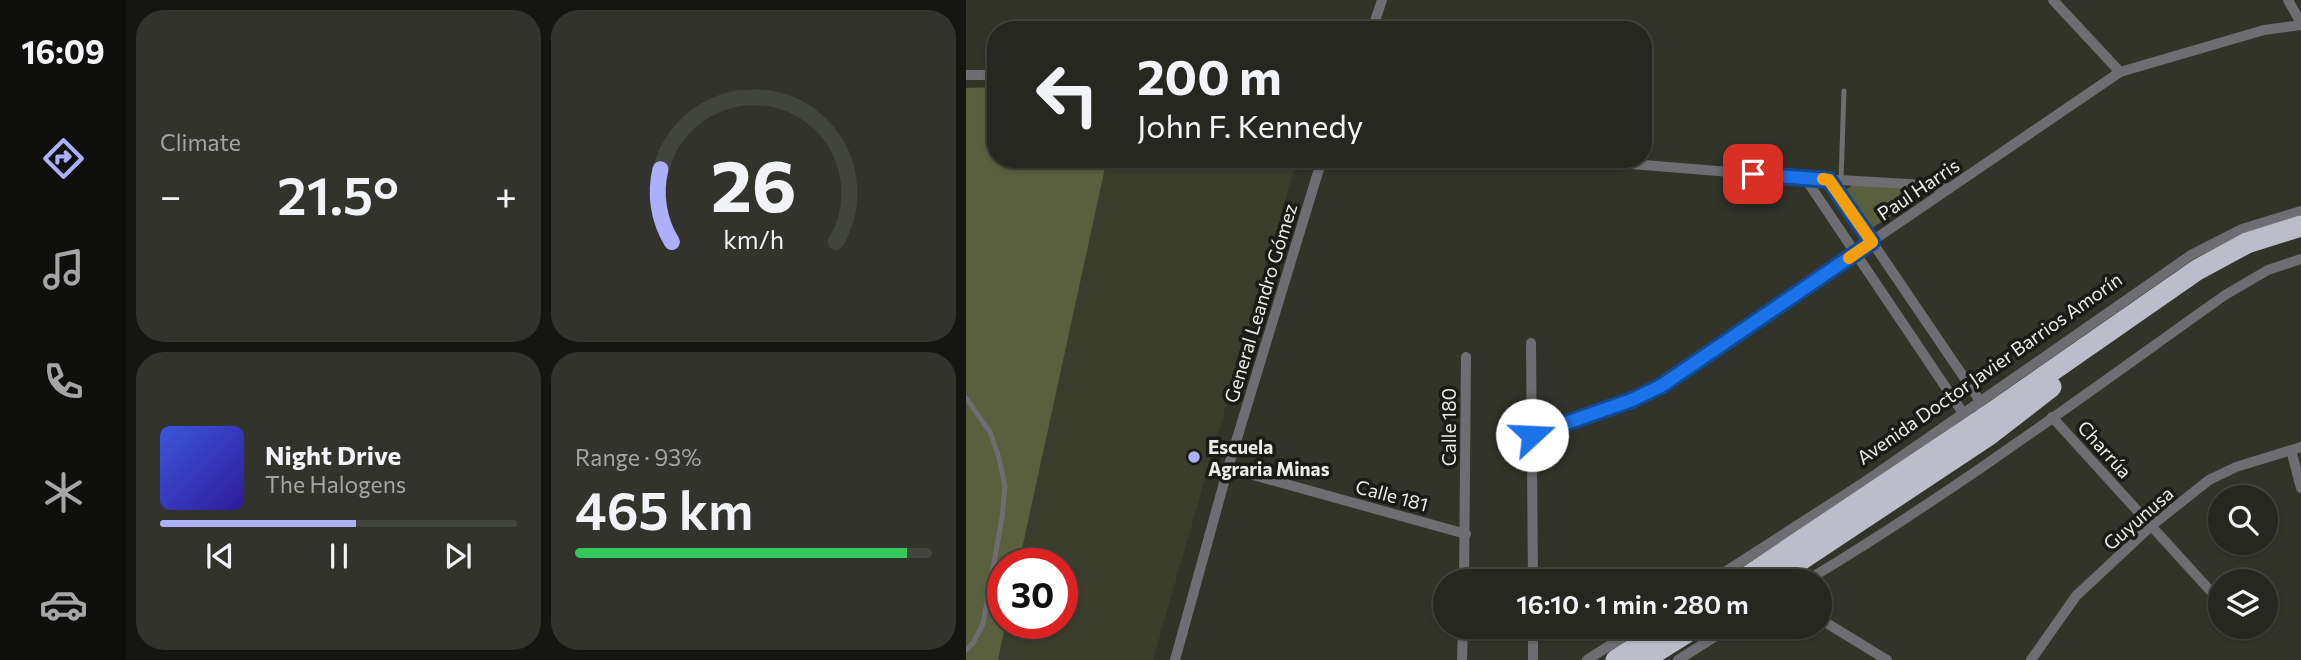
<!DOCTYPE html>
<meta charset="utf-8">
<style>
body{margin:0;font-family:Commissioner,sans-serif;background:#32332d;color:#f1f3f6;height:100vh;display:flex;flex-direction:column;font-size:26px;white-space:nowrap}
*{box-sizing:border-box;margin:0}
p{font-size:23px;color:#a4a5a5}
.icon{flex:none;width:38px;height:38px;fill:none;stroke:currentColor;stroke-width:2;stroke-linecap:round;stroke-linejoin:round}
.map{position:relative;flex:1;overflow:hidden}
.drawer{display:flex;flex-direction:column;gap:10px;padding:10px;background:#151512;width:840px}
.drawer>*{flex:none}
.hud{position:absolute;left:21px;top:21px;width:665px;height:147px;border-radius:28px;box-shadow:0 2px 5px #0004,0 0 0 2px #42443e;background:#262720;color:#f1f3f6;overflow:hidden}
.fabs{position:absolute;left:1242px;top:485px;display:grid;gap:14px}
.fabs a{display:grid;place-items:center;width:70px;height:70px;border-radius:50%;background:#262720;box-shadow:0 2px 5px #0004,0 0 0 2px #42443e;font-size:35px}
.speed{position:absolute;left:21px;top:548px;display:flex;gap:14px;font-size:35px;font-weight:700;text-align:center}
.speed>*{display:grid;place-content:center;width:91px;height:91px;border-radius:50%;background:#262720;box-shadow:0 2px 5px #0004,0 0 0 2px #42443e;line-height:1}
.speed .limit{border:10px solid #d22;background:#fff;color:#111}
.pin{position:absolute;display:grid;place-items:center;width:60px;height:60px;color:#fff;margin:-30px;border-radius:14px;box-shadow:0 4px 10px #0006}
.me{position:absolute;width:77px;margin:-38px;rotate:70deg;stroke-linejoin:round;filter:drop-shadow(0 0 5px #0008)}
.turn{display:flex;align-items:center;gap:24px;height:147px;padding:0 35px;font-size:32px}
.turn .icon{width:91px;height:91px;stroke-width:2.5}
.turn b{display:block;font-size:49px;line-height:60px}
.big{font-size:52px;font-weight:600;line-height:1.1}
.drawer .widget{flex:1;display:flex;flex-direction:column;justify-content:center;gap:10px;min-width:0;padding:0 24px;border-radius:28px;background:#32332d}
.drawer .dial{align-items:center;gap:0}
.dial svg{height:182px;overflow:visible;fill:none;stroke:#42443e;stroke-width:7;stroke-linecap:round;text-anchor:middle}
.dial text{fill:#f1f3f6;stroke:none}
.song{display:flex;align-items:center;gap:21px}
.cover{width:84px;height:84px;border-radius:10px;background:linear-gradient(135deg,hsl(230 70% 55%),hsl(250 70% 35%))}
.played{height:7px;border-radius:4px;background:linear-gradient(90deg,#adaffb 55%,#42443e 55%)}
.keys{display:flex;justify-content:space-around;direction:ltr}
.heat{display:flex;justify-content:space-between;align-items:center;font-size:38px;direction:ltr}
.charge{height:10px;border-radius:5px;background:linear-gradient(90deg,#34c759 93%,#42443e 0)}
.drawer .tiles{flex:1;display:grid;gap:10px;grid-template-columns:repeat(2,1fr)}
.trip{position:absolute;left:467px;top:569px;width:399px;height:70px;border-radius:35px;background:#262720;box-shadow:0 2px 5px #0004,0 0 0 2px #42443e;font-weight:600;line-height:70px;text-align:center}
main{display:flex;flex:1;min-height:0}
.tab-bar{display:flex;flex-direction:column;width:126px;justify-content:space-around;align-items:center;background:#0f100d;color:#a4a5a5}
.tab-bar .icon{width:49px;height:49px}
.tab-bar .on{color:#adaffb}
.tab-bar b{font-size:32px;color:#f1f3f6}
.map>svg:first-child{display:block}
.built{fill:#3a3c2c}
.green{fill:#5a5f3e}
.lines{fill:none;stroke-linecap:round;stroke-linejoin:round}
.lane{stroke:#6d6d72;stroke-width:5}
.street{stroke:#6d6d72;stroke-width:10}
.highway{stroke:#bcbdca;stroke-width:21}
.route-casing{stroke:#114b97;stroke-width:18}
.route{stroke:#1a73e8;stroke-width:12}
.slow{stroke:#f59e0b;stroke-width:12}
.poi-dot{fill:#adaffb;stroke:#1a1b16;stroke-width:2.5}
.labels{text-anchor:middle;dominant-baseline:central;stroke-width:7;stroke-linejoin:round;paint-order:stroke}
.street-label{font-size:19px;fill:#ecede7;stroke:#1a1b16}
.poi-label{font-size:19px;font-weight:bold;fill:#ecede7;stroke:#1a1b16;text-anchor:start}
</style>
<main>
<nav class="tab-bar">
<b>16:09</b>
<svg class="icon on" aria-label="directions" viewBox="0 0 24 24"><path d="M12 3l9 9-9 9-9-9zM9 14v-3h6M13 9l2 2-2 2"/></svg>
<svg class="icon" aria-label="music" viewBox="0 0 24 24"><path d="M9 18V5l10-2v13"/><circle cx="6" cy="18" r="3"/><circle cx="16" cy="16" r="3"/></svg>
<svg class="icon" aria-label="phone" viewBox="0 0 24 24"><path d="M5 4h4l2 5-3 2q2 4 5 5l2-3 5 2v4C11 20 4 13 5 4z"/></svg>
<svg class="icon" aria-label="climate" viewBox="0 0 24 24"><path d="M12 3v18M4 7l16 10M4 17L20 7"/></svg>
<svg class="icon" aria-label="car" viewBox="0 0 24 24"><path d="M5 17H2v-5l4-1 3-4h7l3 4 3 1v5h-3M9 17h6M6 11h13"/><circle cx="7" cy="17" r="2"/><circle cx="17" cy="17" r="2"/></svg>
</nav>
<section class="drawer">
<div class="tiles">
<div class="widget"><p>Climate</p>
<div class="heat"><a>−</a><b class="big">21.5°</b><a>+</a></div>
</div>
<div class="widget dial"><svg viewBox="0 0 100 80">
<path d="M14 69A42 42 0 1 1 86 69"/>
<path d="M14 69A42 42 0 0 1 9 37" stroke="#adaffb"/>
<text x="50" y="56" font-size="32" font-weight="700">26</text>
<text x="50" y="72" font-size="11">km/h</text>
</svg></div>
<div class="widget">
<div class="song"><i class="cover"></i><div><b>Night Drive</b><p>The Halogens</p></div></div>
<div class="played"></div>
<div class="keys"><svg class="icon" aria-label="previous" viewBox="0 0 24 24"><path d="M18 5L8 12l10 7zM5 5v14"/></svg><svg class="icon" aria-label="pause" viewBox="0 0 24 24"><path d="M8 5v14M16 5v14"/></svg><svg class="icon" aria-label="next" viewBox="0 0 24 24"><path d="M6 5l10 7-10 7zM19 5v14"/></svg></div>
</div>
<div class="widget"><p>Range · 93%</p><b class="big">465 km</b><div class="charge"></div></div>
</div>
</section>
<div class="map">
<svg width="1335" height="660" viewBox="0 0 1335 660">
<rect width="100%" height="100%" fill="#32342a"/>
<polygon class="built" points="141,159 331,159 187,660 32,660 40,623 96,623 96,564 53,563"/>
<g class="green">
<polygon points="30,87 30,159 141,159 53,563 37,564 37,623 40,623 32,660 0,660 0,88"/>
<polygon points="887,185 950,189 953,198 906,228 901,227 879,194 881,189"/>
</g>
<g class="lines">
<g class="lane">
<polyline points="875,180 878,91"/>
<polyline points="0,398 24,432 33,458 39,486 36,518 17,624 7,643 0,650"/>
</g>
<g class="street">
<polyline points="1087,0 1154,72"/>
<polyline points="1322,0 1335,23"/>
<polyline points="406,30 416,0"/>
<polyline points="0,75 30,75"/>
<polyline points="603,159 839,178 959,185 983,189"/>
<polyline points="839,178 997,413 1002,414"/>
<polyline points="864,180 1014,401 1012,406"/>
<polyline points="565,343 567,581"/>
<polyline points="1086,417 1250,597"/>
<polyline points="566,435 666,400 695,385 1154,72 1298,30 1335,25"/>
<polyline points="1325,450 1335,488"/>
<polyline points="262,468 500,534"/>
<polyline points="498,581 500,357"/>
<polyline points="745,581 897,483 1225,255 1276,229 1335,211"/>
<path d="M 840,581 C 985,494 1121,393 1259,295 L 1302,270 L 1335,259"/>
<polyline points="854,619 921,660"/>
<polyline points="567,626 567,660"/>
<polyline points="209,660 262,468 356,159"/>
<polyline points="496,660 497,626"/>
<polyline points="621,660 674,626"/>
<polyline points="712,660 766,626"/>
<polyline points="1065,660 1110,596 1185,526 1243,480 1270,467 1335,447"/>
</g>
<g class="highway">
<polyline points="775,581 1014,421 1231,270 1281,243 1335,226"/>
<polyline points="803,581 1023,435 1085,387"/>
<polyline points="650,660 703,626"/>
<polyline points="677,660 731,626"/>
</g>
</g>
<g class="lines">
<defs>
<polyline id="route" points="566,435 666,400 695,386 906,242 863,180 787,174"/>
</defs>
<use href="#route" class="route-casing"/>
<use href="#route" class="route"/>
<polyline class="slow" points="857,179 863,180 906,242 883,258"/>
</g>
<circle class="poi-dot" cx="228" cy="457" r="7"/>
<g class="labels">
<g class="street-label">
<text transform="translate(952 189) rotate(-34)">Paul Harris</text>
<text transform="translate(294 303) rotate(-73)">General Leandro Gómez</text>
<text transform="translate(1023 368) rotate(-35)">Avenida Doctor Javier Barrios Amorín</text>
<text transform="translate(482 427) rotate(-90)">Calle 180</text>
<text transform="translate(1139 449) rotate(48)">Charrúa</text>
<text transform="translate(426 495) rotate(15)">Calle 181</text>
<text transform="translate(1172 518) rotate(-41)">Guyunusa</text>
</g>
<g class="poi-label">
<text x="242" y="446">Escuela<tspan x="242" dy="22">Agraria Minas</tspan></text>
</g>
</g>
</svg>
<div class="fabs">
<a><svg class="icon" aria-label="search" viewBox="0 0 24 24"><circle cx="10" cy="10" r="6"/><path d="M15 15l6 6"/></svg></a>
<a><svg class="icon" aria-label="layers" viewBox="0 0 24 24"><path d="M12 4l9 5-9 5-9-5zM3 14l9 5 9-5"/></svg></a>
</div>
<div class="speed"><div class="limit">30</div></div>
<div class="pin" style="left:787px;top:174px;background:#d93025"><svg class="icon" aria-label="arrive" viewBox="0 0 24 24"><path d="M6 21V4h12l-3 4 3 4H6"/></svg></div>
<svg class="me" style="left:566px;top:435px" viewBox="-20 -20 40 40"><circle r="19" fill="#fff"/><path d="M0-13L10 11 0 6-10 11z" fill="#1a73e8"/></svg>
<div class="trip">16:10 · 1 min · 280 m</div>
<div class="hud">
<div class="turn"><svg class="icon" aria-label="left" viewBox="0 0 24 24"><path d="M17 20v-9H6M10 6l-5 5 5 5"/></svg><div><b>200 m</b>John F. Kennedy</div></div>
</div>
</div>
</main>
